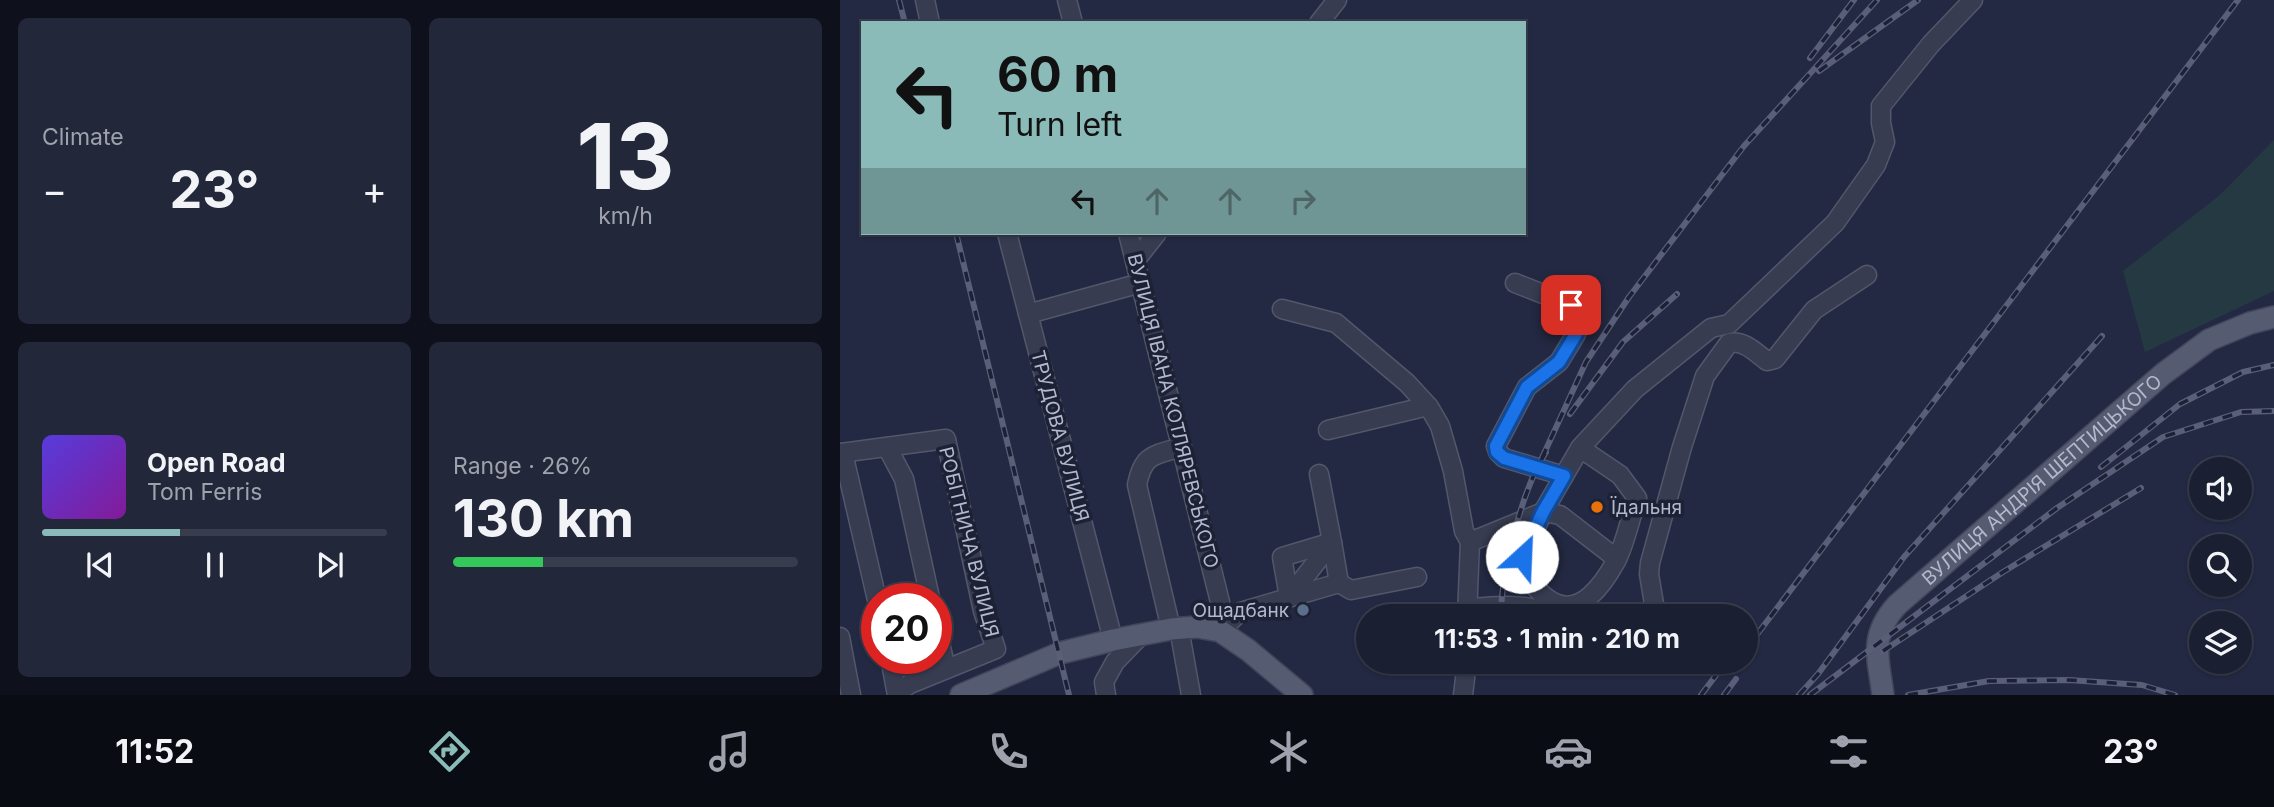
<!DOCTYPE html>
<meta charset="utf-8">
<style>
body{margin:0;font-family:Inter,sans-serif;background:#23273a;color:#f1f3f6;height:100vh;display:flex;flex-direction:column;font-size:26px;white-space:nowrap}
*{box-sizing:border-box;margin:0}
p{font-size:23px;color:#9fa2ac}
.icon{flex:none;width:38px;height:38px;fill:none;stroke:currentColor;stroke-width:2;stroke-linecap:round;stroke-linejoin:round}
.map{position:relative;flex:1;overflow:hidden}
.drawer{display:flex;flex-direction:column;gap:18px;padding:18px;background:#0e111c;width:840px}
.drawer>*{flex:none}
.hud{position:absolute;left:21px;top:21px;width:665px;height:214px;border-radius:0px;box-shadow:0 2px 5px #0004,0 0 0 2px #383d4d;background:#8bbbb9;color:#111;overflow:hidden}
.buttons{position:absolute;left:1349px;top:457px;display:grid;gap:14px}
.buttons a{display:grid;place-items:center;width:63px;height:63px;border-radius:50%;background:#1a1f32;box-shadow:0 2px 5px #0004,0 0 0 2px #383d4d;font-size:35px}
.speed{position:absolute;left:21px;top:583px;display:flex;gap:14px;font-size:35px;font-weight:700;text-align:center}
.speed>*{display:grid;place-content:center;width:91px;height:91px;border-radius:50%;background:#1a1f32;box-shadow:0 2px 5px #0004,0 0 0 2px #383d4d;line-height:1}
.speed .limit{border:10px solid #d22;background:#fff;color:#111}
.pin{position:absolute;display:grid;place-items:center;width:60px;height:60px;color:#fff;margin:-30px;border-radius:14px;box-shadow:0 4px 10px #0006}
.me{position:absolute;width:77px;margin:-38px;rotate:25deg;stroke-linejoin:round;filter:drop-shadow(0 0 5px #0008)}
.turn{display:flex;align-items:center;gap:24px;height:147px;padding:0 21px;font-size:32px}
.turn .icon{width:91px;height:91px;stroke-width:2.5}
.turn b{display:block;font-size:49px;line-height:60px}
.lanes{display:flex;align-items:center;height:66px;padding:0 21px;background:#0003;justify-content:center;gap:35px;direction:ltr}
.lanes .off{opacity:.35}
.big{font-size:52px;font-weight:700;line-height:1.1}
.drawer .card{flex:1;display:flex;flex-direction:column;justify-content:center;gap:10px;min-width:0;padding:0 24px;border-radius:10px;background:#23273a}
.drawer .dial{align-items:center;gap:0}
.dial b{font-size:91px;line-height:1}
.song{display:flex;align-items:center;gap:21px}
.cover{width:84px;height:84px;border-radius:10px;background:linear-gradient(135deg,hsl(250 70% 55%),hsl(290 70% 35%))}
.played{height:7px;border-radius:4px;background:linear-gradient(90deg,#8bbbb9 40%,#383d4d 40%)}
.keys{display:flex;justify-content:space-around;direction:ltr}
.heat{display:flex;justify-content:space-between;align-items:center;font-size:38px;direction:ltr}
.charge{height:10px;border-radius:5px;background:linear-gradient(90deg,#34c759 26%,#383d4d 0)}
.drawer .tiles{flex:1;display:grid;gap:18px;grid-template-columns:repeat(2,1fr)}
.trip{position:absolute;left:516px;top:604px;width:402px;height:70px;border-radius:35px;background:#1a1f32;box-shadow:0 2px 5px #0004,0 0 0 2px #383d4d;font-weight:700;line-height:70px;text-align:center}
.dock{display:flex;height:112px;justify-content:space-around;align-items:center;background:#0a0c14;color:#9fa2ac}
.dock .icon{width:49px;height:49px}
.dock .active{color:#8bbbb9}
.dock b{font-size:32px;color:#f1f3f6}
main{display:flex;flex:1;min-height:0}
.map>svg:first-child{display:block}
.green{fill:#253943}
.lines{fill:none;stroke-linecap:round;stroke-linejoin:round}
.minor-casing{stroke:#52576c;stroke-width:21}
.major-casing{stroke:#41455a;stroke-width:24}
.minor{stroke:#373c51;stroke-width:18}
.major{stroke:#555b71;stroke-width:21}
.rail-casing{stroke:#595f79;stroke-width:6}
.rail{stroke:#1c2136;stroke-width:3.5;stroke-dasharray:10;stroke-linecap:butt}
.route-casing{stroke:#114b97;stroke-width:18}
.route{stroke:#1a73e8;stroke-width:12}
.food-dot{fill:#e8710a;stroke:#1c2136;stroke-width:2.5}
.service-dot{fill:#5c6f8a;stroke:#1c2136;stroke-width:2.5}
.labels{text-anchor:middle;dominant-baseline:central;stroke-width:7;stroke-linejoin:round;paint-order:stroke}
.street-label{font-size:19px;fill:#b4b8cc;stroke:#1c2136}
.poi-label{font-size:19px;fill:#b4b8cc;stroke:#1c2136;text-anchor:start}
</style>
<main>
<section class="drawer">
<div class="tiles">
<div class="card"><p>Climate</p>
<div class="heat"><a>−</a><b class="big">23°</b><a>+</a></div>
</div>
<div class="card dial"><b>13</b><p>km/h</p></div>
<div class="card">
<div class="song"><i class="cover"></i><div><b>Open Road</b><p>Tom Ferris</p></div></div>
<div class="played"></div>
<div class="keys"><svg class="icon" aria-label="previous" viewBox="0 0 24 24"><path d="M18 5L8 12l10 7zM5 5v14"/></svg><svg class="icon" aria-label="pause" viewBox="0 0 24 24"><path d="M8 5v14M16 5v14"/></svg><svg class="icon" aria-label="next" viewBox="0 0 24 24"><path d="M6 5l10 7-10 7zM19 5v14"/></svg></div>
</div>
<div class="card"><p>Range · 26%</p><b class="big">130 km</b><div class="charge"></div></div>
</div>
</section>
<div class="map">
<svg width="1434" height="695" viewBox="0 0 1434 695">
<rect width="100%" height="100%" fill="#232942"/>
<polygon class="green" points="1434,140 1434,291 1305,352 1283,271 1380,195"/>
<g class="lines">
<defs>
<g id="minor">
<polyline points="85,0 90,23"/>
<polyline points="227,0 233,23"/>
<polyline points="479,23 497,0"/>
<polyline points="167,233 273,640"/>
<polyline points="288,233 380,602 380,631"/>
<polyline points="295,261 317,233"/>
<polyline points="675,283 731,305 736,310 738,323 736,334 719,362 687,387 656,446 658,452 664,458 724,476"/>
<polyline points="442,309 496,323 567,383 589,407 600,426 613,471 624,531 630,542 627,616"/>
<polyline points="188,314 301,283"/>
<polyline points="488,430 588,406"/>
<polyline points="47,447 64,479 90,598"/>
<path d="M 740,448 L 780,475 L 797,498 C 790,518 786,542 776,561 C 764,583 740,619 711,601 C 694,590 686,576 682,557 L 703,512 L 740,448 L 795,389 L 871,328 L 889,324 L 995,223 L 1036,165 L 1045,142 L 1041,123 L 1041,106 L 1091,44 L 1133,0"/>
<polyline points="0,453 106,439 143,611 156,649 70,684 58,692"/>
<polyline points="3,453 37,600"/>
<polyline points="630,542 703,512 720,515 777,559"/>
<polyline points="449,597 492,542 479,474"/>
<polyline points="449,597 442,557 492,542 499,583"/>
<path d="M 627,608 C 654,607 688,601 712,616"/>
<path d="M 816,616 L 809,574 L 810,563 L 842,447 L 865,376 L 889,343 C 904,340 915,352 927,361 L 935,359 L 974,310 L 1027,275"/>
<polyline points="96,625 106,669"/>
<polyline points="339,628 351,695"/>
<path d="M 331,629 L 297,485 C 303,454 314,455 342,447"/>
<polyline points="380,631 400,612 499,583 511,590 577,577"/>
<polyline points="0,637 11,695"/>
<polyline points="50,658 57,695"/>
<polyline points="266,695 264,682 275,662 302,634"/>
<polyline points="623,695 627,662"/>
</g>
<g id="major">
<polyline points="121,695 220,653 273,640 331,629 357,627 380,631 408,650 462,695"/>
<path id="s1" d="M 1043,695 C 1038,657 1029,636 1057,605 L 1323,374 L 1369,340 L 1410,323 L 1434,317"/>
</g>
</defs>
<use href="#minor" class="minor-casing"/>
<use href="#major" class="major-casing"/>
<use href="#minor" class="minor"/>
<use href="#major" class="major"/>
<defs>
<g id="rail">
<polyline points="59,0 65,23"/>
<polyline points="970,58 1014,0"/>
<polyline points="979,71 1078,0"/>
<polyline points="116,233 229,695"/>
<polyline points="730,414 783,342 837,294"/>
<polyline points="702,458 746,362 789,297 904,146 1037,0"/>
<polyline points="1261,467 1340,404 1403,372 1434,365"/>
<path d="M 661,616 C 661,573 682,489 706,452"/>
<polyline points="906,649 1398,0"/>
<polyline points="1043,651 1163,572 1301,488"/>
<polyline points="861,695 886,662"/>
<polyline points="884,695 896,679"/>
<polyline points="959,695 978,674 1064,557 1262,336"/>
<polyline points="970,695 1217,508 1323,437 1401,412 1434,411"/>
<polyline points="1068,695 1149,681 1229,680 1302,685 1335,695"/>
</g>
</defs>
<use href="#rail" class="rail-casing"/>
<use href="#rail" class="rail"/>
</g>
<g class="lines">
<defs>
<polyline id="route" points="682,557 703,512 724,476 664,458 657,452 656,446 687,387 719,362 736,334 738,323 736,310 731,305"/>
</defs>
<use href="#route" class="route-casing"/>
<use href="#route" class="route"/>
</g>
<circle class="food-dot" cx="757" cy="507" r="7"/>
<circle class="service-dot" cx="463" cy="610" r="7"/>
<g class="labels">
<g class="street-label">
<text transform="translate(333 411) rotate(76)">ВУЛИЦЯ ІВАНА КОТЛЯРЕВСЬКОГО</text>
<text transform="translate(220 436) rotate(75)">ТРУДОВА ВУЛИЦЯ</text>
<text stroke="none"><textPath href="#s1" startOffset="287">ВУЛИЦЯ АНДРІЯ ШЕПТИЦЬКОГО</textPath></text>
<text transform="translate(129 542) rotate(76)">РОБІТНИЧА ВУЛИЦЯ</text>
</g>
<g class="poi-label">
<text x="771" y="507">Їдальня</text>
<text x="449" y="610" text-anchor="end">Ощадбанк</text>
</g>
</g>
</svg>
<div class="buttons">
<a><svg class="icon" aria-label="sound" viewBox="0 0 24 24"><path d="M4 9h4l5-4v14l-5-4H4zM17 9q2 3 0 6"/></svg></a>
<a><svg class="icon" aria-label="search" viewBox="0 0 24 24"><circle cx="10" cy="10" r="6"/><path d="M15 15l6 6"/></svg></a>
<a><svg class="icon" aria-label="layers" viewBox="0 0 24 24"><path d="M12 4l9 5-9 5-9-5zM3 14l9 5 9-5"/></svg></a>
</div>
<div class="speed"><div class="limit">20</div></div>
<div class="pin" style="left:731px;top:305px;background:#d93025"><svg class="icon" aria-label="arrive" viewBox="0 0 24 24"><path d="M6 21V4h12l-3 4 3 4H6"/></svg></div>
<svg class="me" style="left:682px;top:557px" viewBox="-20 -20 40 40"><circle r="19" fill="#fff"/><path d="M0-13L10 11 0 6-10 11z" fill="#1a73e8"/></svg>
<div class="trip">11:53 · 1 min · 210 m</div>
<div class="hud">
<div class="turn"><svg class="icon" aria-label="left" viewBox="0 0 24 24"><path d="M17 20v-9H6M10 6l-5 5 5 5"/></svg><div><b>60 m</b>Turn left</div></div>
<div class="lanes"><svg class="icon" aria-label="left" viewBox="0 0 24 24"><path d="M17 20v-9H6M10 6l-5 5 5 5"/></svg><svg class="icon off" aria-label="ahead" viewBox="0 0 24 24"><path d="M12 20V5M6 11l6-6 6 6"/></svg><svg class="icon off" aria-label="ahead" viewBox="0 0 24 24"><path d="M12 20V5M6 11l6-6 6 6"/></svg><svg class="icon off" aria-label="right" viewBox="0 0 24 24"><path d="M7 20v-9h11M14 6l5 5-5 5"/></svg></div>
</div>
</div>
</main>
<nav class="dock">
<b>11:52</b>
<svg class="icon active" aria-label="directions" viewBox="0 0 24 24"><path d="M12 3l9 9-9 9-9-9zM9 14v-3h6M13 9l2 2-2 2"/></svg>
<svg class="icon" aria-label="music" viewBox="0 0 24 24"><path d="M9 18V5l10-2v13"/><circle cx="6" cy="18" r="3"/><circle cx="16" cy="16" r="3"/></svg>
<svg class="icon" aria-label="phone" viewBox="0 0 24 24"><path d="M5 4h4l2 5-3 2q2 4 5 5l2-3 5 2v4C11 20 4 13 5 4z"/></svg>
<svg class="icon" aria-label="climate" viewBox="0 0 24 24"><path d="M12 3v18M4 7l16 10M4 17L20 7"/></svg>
<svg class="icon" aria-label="car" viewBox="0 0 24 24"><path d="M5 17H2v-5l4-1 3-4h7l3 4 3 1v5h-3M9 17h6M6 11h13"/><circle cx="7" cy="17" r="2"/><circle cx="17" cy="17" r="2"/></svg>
<svg class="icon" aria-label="filters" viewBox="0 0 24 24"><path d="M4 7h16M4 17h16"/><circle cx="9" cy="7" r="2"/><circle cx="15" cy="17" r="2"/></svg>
<b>23°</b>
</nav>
